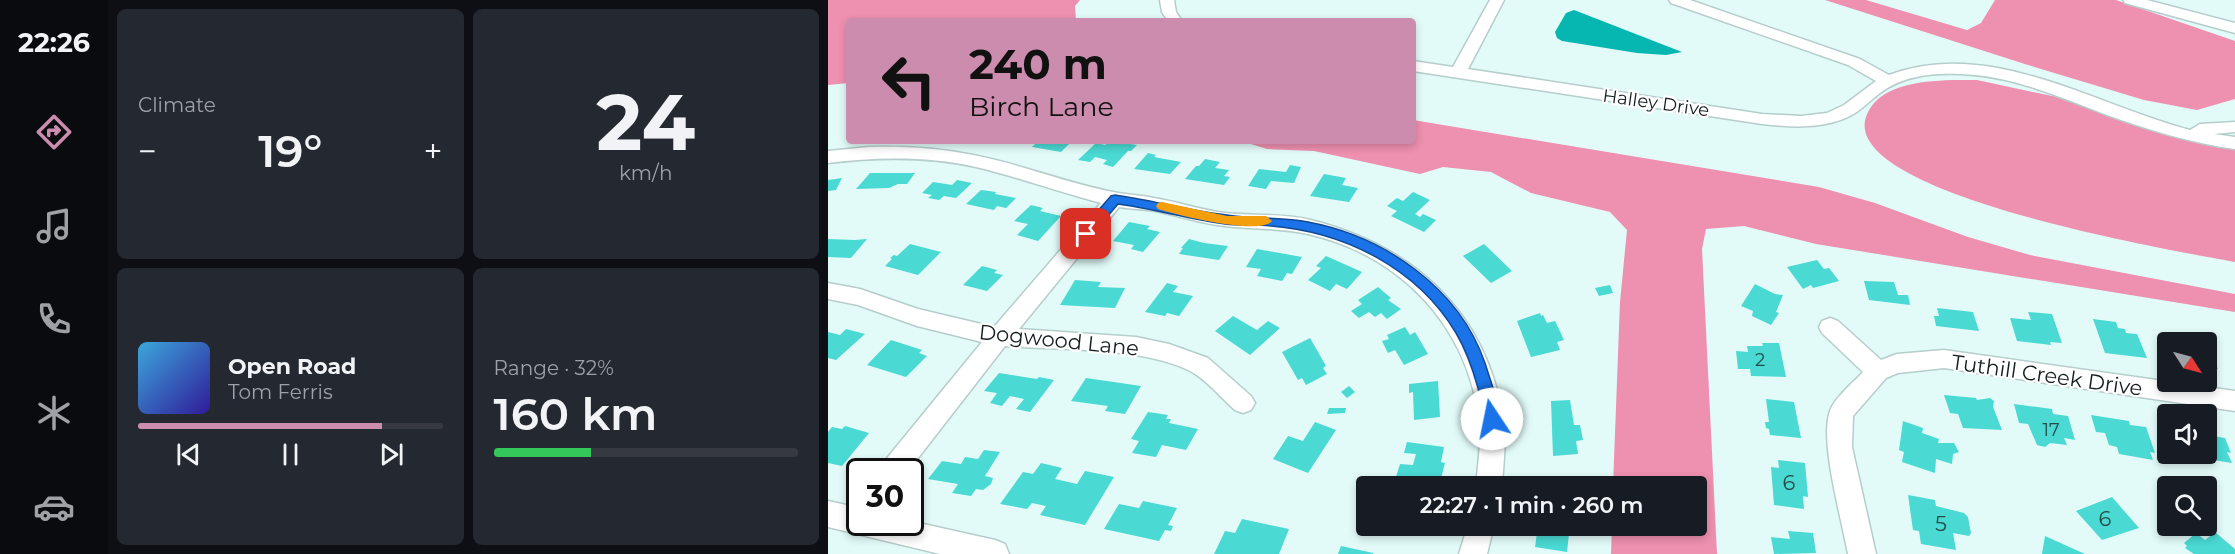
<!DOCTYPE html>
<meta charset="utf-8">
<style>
body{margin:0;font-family:Montserrat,sans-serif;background:#242831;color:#f1f3f6;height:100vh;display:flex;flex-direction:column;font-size:22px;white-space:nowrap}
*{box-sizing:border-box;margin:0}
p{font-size:20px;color:#9ea1a6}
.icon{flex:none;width:33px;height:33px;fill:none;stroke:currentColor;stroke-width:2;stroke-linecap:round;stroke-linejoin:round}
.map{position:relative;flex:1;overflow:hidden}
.panel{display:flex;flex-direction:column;gap:9px;padding:9px;background:#0d0f14;width:720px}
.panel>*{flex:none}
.top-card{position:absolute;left:18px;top:18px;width:570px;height:126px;border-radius:6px;box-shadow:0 3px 9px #0003;background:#cc8cae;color:#111;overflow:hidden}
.needle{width:39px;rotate:126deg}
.tools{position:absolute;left:1329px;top:332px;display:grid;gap:12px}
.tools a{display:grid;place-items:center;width:60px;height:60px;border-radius:6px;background:#171b24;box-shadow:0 3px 9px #0003;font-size:30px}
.speed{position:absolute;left:18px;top:458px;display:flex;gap:12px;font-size:30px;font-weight:700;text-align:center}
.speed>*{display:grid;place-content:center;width:78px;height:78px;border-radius:50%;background:#171b24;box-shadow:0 3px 9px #0003;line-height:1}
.speed .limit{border:3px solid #111;border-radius:9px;background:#fff;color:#111}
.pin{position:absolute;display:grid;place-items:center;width:51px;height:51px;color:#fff;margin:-26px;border-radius:12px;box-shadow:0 3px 9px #0006}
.me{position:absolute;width:66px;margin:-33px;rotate:349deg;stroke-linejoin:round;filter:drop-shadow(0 0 4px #0008)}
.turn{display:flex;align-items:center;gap:21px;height:126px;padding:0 24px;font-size:27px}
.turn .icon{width:78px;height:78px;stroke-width:2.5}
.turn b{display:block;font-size:42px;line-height:51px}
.big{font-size:45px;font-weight:600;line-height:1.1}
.panel .card{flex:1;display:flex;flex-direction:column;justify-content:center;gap:9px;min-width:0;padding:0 21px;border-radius:9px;background:#242831}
.panel .dial{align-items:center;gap:0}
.dial b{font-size:78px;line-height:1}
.song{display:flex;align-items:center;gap:18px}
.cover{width:72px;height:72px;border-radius:9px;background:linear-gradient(135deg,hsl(200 70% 55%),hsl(250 70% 35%))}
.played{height:6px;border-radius:3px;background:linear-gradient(90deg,#cc8cae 80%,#363941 80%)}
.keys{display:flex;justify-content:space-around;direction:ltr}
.heat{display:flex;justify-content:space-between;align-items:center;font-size:33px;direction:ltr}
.charge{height:9px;border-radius:4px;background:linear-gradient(90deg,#34c759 32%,#363941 0)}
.panel .tiles{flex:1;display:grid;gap:9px;grid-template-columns:repeat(2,1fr)}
.trip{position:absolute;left:528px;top:476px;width:351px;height:60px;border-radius:6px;background:#171b24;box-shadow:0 3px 9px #0003;font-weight:600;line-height:60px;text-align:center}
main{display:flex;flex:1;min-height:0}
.dock{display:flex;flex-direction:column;width:108px;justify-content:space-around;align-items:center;background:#090b0e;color:#9ea1a6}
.dock .icon{width:42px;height:42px}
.dock .current{color:#cc8cae}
.dock b{font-size:27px;color:#f1f3f6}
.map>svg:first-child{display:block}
.forest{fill:#ee90af}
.water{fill:#06b6b1}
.building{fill:#4ad9d3}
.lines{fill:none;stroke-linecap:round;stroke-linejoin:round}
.minor-casing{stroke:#b5cdcb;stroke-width:3}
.minor{fill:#fff;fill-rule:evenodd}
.route{fill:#1a73e8;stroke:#114b97;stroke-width:1.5}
.slow{fill:#f59e0b}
.labels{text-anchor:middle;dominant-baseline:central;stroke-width:4.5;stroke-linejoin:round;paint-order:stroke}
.far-street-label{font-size:18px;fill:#151e1e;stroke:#fff}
.number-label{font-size:18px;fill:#224d4b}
.street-label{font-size:21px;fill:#151e1e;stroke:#fff}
.near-number-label{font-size:21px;fill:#224d4b}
</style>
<main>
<nav class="dock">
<b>22:26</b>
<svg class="icon current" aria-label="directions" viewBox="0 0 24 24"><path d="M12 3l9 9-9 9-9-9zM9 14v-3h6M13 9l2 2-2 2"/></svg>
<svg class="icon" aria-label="music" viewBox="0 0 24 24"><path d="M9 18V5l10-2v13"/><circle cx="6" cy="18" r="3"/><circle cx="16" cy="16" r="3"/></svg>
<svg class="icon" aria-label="phone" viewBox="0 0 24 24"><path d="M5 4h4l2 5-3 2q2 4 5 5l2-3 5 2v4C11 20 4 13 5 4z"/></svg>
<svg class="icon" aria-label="climate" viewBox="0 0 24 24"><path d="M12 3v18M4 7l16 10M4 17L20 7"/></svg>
<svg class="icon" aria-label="car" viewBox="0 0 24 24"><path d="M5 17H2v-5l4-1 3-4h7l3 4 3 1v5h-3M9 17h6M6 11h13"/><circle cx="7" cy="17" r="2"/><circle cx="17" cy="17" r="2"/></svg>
</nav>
<section class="panel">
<div class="tiles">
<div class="card"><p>Climate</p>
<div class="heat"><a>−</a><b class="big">19°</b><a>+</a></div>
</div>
<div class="card dial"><b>24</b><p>km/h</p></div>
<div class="card">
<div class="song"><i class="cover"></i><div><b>Open Road</b><p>Tom Ferris</p></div></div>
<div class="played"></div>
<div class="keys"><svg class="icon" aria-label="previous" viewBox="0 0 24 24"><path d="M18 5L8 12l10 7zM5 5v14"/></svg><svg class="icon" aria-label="pause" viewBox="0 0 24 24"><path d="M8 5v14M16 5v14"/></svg><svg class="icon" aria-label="next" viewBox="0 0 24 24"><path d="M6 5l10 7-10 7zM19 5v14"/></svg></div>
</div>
<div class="card"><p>Range · 32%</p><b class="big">160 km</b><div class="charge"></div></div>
</div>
</section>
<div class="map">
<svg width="1407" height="554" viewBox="0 0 1407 554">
<rect width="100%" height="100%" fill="#e2fbf9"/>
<g class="forest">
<polygon points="0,0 252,0 247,6 248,21 21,21 21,83 0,85"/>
<polygon points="997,0 1038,0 1139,30 1153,23 1167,0 1288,0 1407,41 1407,99 1369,110 1316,100 1200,65"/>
<path d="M 1149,80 L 1243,100 L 1314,127 L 1407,150 L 1407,262 C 1361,253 983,192 1043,107 C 1063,78 1118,80 1149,80 Z"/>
<polygon points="585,120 991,187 1047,203 1140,237 1202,255 1407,294 1407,312 988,244 916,226 878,229 874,249 889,554 783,554 784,525 868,525 868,486 785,486 792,302 799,230 782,212 703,193 663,172 615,167 592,174 486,151 439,149 413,141 585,141"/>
</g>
<polygon class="water" points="746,10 854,52 838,55 809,53 734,41 729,38 727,32 738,13"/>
<g class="building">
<polygon points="210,141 244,141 233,152 204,147"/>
<polygon points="282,141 309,145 303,151 300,151 285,167 275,164 279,160 267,157 262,162 250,160 268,143 277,145"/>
<polygon points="320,153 328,155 326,157 353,162 342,174 306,169"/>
<polygon points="377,159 392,162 387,168 401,170 396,176 402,177 396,185 357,179 368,166 371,166"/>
<polygon points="462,165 473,167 466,183 443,181 438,189 420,186 431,169 458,172"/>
<polygon points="42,173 87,173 79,184 70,184 61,188 28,189"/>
<polygon points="496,174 518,178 514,185 530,188 521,202 482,196"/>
<polygon points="14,178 8,190 0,191 0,180"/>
<polygon points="129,180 144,183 128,198 116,196 111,200 100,198 104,195 94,193 105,182 124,185"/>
<polygon points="153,190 168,192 167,194 188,198 178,208 169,206 166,210 138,204"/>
<polygon points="585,192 602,200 587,214 592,217 595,214 608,220 596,232 563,216 569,211 559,206 569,198 575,201"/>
<polygon points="203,205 215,208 212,211 233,216 210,241 189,235 200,224 186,221"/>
<polygon points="301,222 322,226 319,229 332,232 315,252 303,249 306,245 285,241"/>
<polygon points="0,239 27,240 39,239 23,258 0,257"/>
<polygon points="361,239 376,243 400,246 391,260 351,254 355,248 353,248"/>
<polygon points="82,244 113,252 90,275 57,266 64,259 62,258 66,255 69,256"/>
<polygon points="656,244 684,271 663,283 635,256"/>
<polygon points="429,249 474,257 464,274 459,273 454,281 429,276 433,269 418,267"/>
<polygon points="498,256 534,272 519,289 508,284 502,291 480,280 493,268 488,266"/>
<polygon points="989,260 996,269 1001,268 1011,281 985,288 983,285 975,289 959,267"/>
<polygon points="154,266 169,270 166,273 175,275 159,291 135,285"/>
<polygon points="247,280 273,282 270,287 297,288 287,308 232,305"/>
<polygon points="1036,281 1066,282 1070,295 1080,295 1082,305 1041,300"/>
<polygon points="339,283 350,286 345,292 365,296 351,316 339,313 337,316 317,312"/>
<polygon points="927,284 947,294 955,295 948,312 951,313 943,325 924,316 925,311 913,306"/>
<polygon points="782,285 785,293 771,296 767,288"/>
<polygon points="550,287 563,298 560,300 573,309 559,319 553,313 547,317 541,312 531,318 523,311 534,304 530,300"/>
<polygon points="1109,308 1145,312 1151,331 1108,326 1106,316 1111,316"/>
<polygon points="1200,312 1224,314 1234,343 1222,342 1223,345 1189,341 1182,318 1203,320"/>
<polygon points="712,313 713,316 715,315 719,323 727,321 736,340 729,342 732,350 703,357 689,321"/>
<polygon points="405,316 429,330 440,321 452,328 422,355 387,331"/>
<polygon points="1265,319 1288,322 1290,328 1297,329 1298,333 1309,334 1319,358 1277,353"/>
<polygon points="577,327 582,335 587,332 600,354 576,365 567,350 560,353 554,341 561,339 559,335"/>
<polygon points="18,329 37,334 8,360 0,358 0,332 12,335"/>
<polygon points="482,338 498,366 495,368 499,374 478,385 474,378 470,380 454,352"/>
<polygon points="63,340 94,350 91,353 99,356 78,377 39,365"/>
<polygon points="934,343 951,343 958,377 923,376 922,369 910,369 908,351 920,352 919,346 935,346"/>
<polygon points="1378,345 1381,345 1388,360 1385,359 1390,369 1378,368"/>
<polygon points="171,373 209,379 211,377 226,380 202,412 188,409 196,399 182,396 174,406 162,403 169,393 156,391"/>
<polygon points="258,378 313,386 297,414 277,411 280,406 243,401"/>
<polygon points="610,381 612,417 586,420 585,392 581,393 581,384"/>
<polygon points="521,386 527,392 519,398 513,392"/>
<polygon points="1116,395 1148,398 1149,400 1162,398 1166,401 1165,407 1174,430 1135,428 1130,414 1122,413"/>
<polygon points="938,399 966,402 973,438 942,435 941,429 938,428 937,422 941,422"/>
<polygon points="742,400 746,425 752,425 755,440 748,441 750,454 725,456 723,401"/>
<polygon points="1186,404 1224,409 1225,414 1240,416 1247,440 1236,438 1239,445 1222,443 1217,447 1209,445 1200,424 1191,423"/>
<polygon points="501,408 518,408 517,413 499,414"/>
<polygon points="320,412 340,415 338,419 343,419 341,423 370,429 358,450 334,445 328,457 304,453 311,441 303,439"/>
<polygon points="1263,415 1301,421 1302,425 1318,427 1327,453 1322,452 1325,460 1291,454 1289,447 1281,445 1277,433 1268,432"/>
<polygon points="1075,421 1095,428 1094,433 1111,439 1110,443 1126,443 1131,452 1125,454 1124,464 1108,459 1107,473 1074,462 1076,452 1071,450"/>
<polygon points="487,422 508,430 480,473 445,459 460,436 475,441"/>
<polygon points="17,426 41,433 14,466 0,463 0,432 4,427 14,429"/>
<polygon points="1378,435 1397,438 1403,453 1399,452 1404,463 1360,456 1359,453 1378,453"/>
<polygon points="579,442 616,447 613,462 617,463 611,486 566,483 572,464 585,465 588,454 576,453"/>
<polygon points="156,450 172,452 157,476 165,478 163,484 155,490 148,489 143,496 124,493 130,484 100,479 114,461 133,464 137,457 150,459"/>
<polygon points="950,460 977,463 980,497 975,496 976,509 946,505 943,467 951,468"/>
<polygon points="213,463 234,468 227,479 249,484 257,471 286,477 257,525 212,515 218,506 204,503 199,509 172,504 195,472 205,474"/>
<polygon points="1080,495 1107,500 1108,506 1136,513 1140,517 1143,533 1141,536 1125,533 1128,550 1093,544 1091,531 1085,530"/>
<polygon points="1284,497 1311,528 1274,540 1248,511"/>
<polygon points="315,501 349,508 340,525 345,526 343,531 337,530 331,541 276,529 291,504 311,508"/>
<polygon points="414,519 461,529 451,554 386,554 397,531 407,533"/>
<polygon points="742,525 739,552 707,547 710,526"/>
<polygon points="960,531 985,533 988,553 946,554 943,537 962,539"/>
<polygon points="1387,532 1407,549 1407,554 1366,554 1357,548 1359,546 1356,543 1368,533 1377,540"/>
<polygon points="1217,536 1257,554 1214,554"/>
<polygon points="513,546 545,553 545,554 510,554"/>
</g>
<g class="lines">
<defs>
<g id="minor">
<polygon points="332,0 346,0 348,12 354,21 340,21 334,12"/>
<path d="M 662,0 L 676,0 L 640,69 L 934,114 L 973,116 L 999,113 L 1016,105 L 1048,81 L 1020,65 L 843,3 L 841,0 L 862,0 L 1032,59 L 1061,75 C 1162,37 1266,105 1362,130 L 1372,124 L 1407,122 L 1407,132 L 1386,134 L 1407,137 L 1407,149 C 1363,143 1321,130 1279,115 C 1231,97 1183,75 1131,74 C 1103,73 1075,76 1052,93 C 1040,102 1030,114 1015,119 C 989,129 961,127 934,124 L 585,71 L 585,61 L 625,67 Z"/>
<polygon points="1295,0 1319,0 1407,23 1407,33 1297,3"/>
<path d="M 41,147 C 76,146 111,148 145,155 C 193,164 238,183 285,192 C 299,195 313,195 326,198 C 350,202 373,210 397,213 C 425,216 455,213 483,220 C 585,246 658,311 675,418 C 679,440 675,464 674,486 L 648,486 C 650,464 654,440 651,418 C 638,324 572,255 480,234 C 450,227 419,230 389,225 C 368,222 348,215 327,211 C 315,209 303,209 291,207 L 191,329 L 308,337 L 341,344 L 380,358 L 423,396 L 427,403 L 423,410 L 415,413 L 407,410 C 393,398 378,379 362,371 C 316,347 229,350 177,346 L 80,471 L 51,471 L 55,463 L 154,342 L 89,326 L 30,305 L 0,299 L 0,283 L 32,289 L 90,309 L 166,327 L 273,203 C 231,192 190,177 148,167 C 99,156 49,157 0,163 L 0,151 Z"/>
<path d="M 1002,318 L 1010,321 L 1053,360 L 1069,354 L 1116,350 L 1407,391 L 1407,411 L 1116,368 L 1070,373 L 1058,378 L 1025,416 L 1024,447 L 1048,554 L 1020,554 C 1014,520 991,441 1002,411 C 1007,397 1025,383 1035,372 L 994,333 L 991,327 L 994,321 Z"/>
<polygon points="0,501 32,508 32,522 82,521 167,540 177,544 181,554 112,554 0,527"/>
<polygon points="640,525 666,525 659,554 631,554"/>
</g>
</defs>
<use href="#minor" class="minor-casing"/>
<use href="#minor" class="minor"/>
</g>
<path class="route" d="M 287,195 C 324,200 361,211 399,215 C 426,219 453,217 480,222 C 555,236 631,287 657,363 C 661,377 675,411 669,424 L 664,426 L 658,424 C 653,413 653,400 650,388 C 645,370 638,350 628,333 C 589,268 517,232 443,226 C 428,224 412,226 397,224 C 361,219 326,209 290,204 L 262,237 L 253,237 L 251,234 L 253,230 L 283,196 Z"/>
<path class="slow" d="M 334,202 L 399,216 L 438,216 L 444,221 C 432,236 349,215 330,209 L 328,206 L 330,203 Z"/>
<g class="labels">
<g class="far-street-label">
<text transform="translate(828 103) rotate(8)">Halley Drive</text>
</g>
<g class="number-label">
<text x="932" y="360">2</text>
<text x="1223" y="430">17</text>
</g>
<g class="street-label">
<text transform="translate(231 340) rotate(6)">Dogwood Lane</text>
<text transform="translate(1219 375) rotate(8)">Tuthill Creek Drive</text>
</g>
<g class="near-number-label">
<text x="961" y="482">6</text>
<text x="1277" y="518">6</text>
<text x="1113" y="523">5</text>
</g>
</g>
</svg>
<div class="tools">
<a><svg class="needle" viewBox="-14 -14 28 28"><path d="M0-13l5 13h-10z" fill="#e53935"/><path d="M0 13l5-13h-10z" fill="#9ea1a6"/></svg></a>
<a><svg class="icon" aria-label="sound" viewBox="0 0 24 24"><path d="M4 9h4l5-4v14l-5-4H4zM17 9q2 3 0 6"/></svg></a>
<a><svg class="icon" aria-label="search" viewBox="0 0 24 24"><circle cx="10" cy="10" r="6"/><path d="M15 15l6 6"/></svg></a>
</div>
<div class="speed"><div class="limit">30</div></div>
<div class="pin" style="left:258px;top:234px;background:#d93025"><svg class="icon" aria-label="arrive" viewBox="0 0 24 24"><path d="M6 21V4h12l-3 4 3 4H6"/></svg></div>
<svg class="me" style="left:664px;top:419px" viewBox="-20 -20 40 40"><circle r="19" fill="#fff"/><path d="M0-13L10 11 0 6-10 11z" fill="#1a73e8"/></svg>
<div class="trip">22:27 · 1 min · 260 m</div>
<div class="top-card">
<div class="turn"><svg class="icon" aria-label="left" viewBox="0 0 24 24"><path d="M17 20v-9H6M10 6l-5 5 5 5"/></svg><div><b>240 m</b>Birch Lane</div></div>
</div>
</div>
</main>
